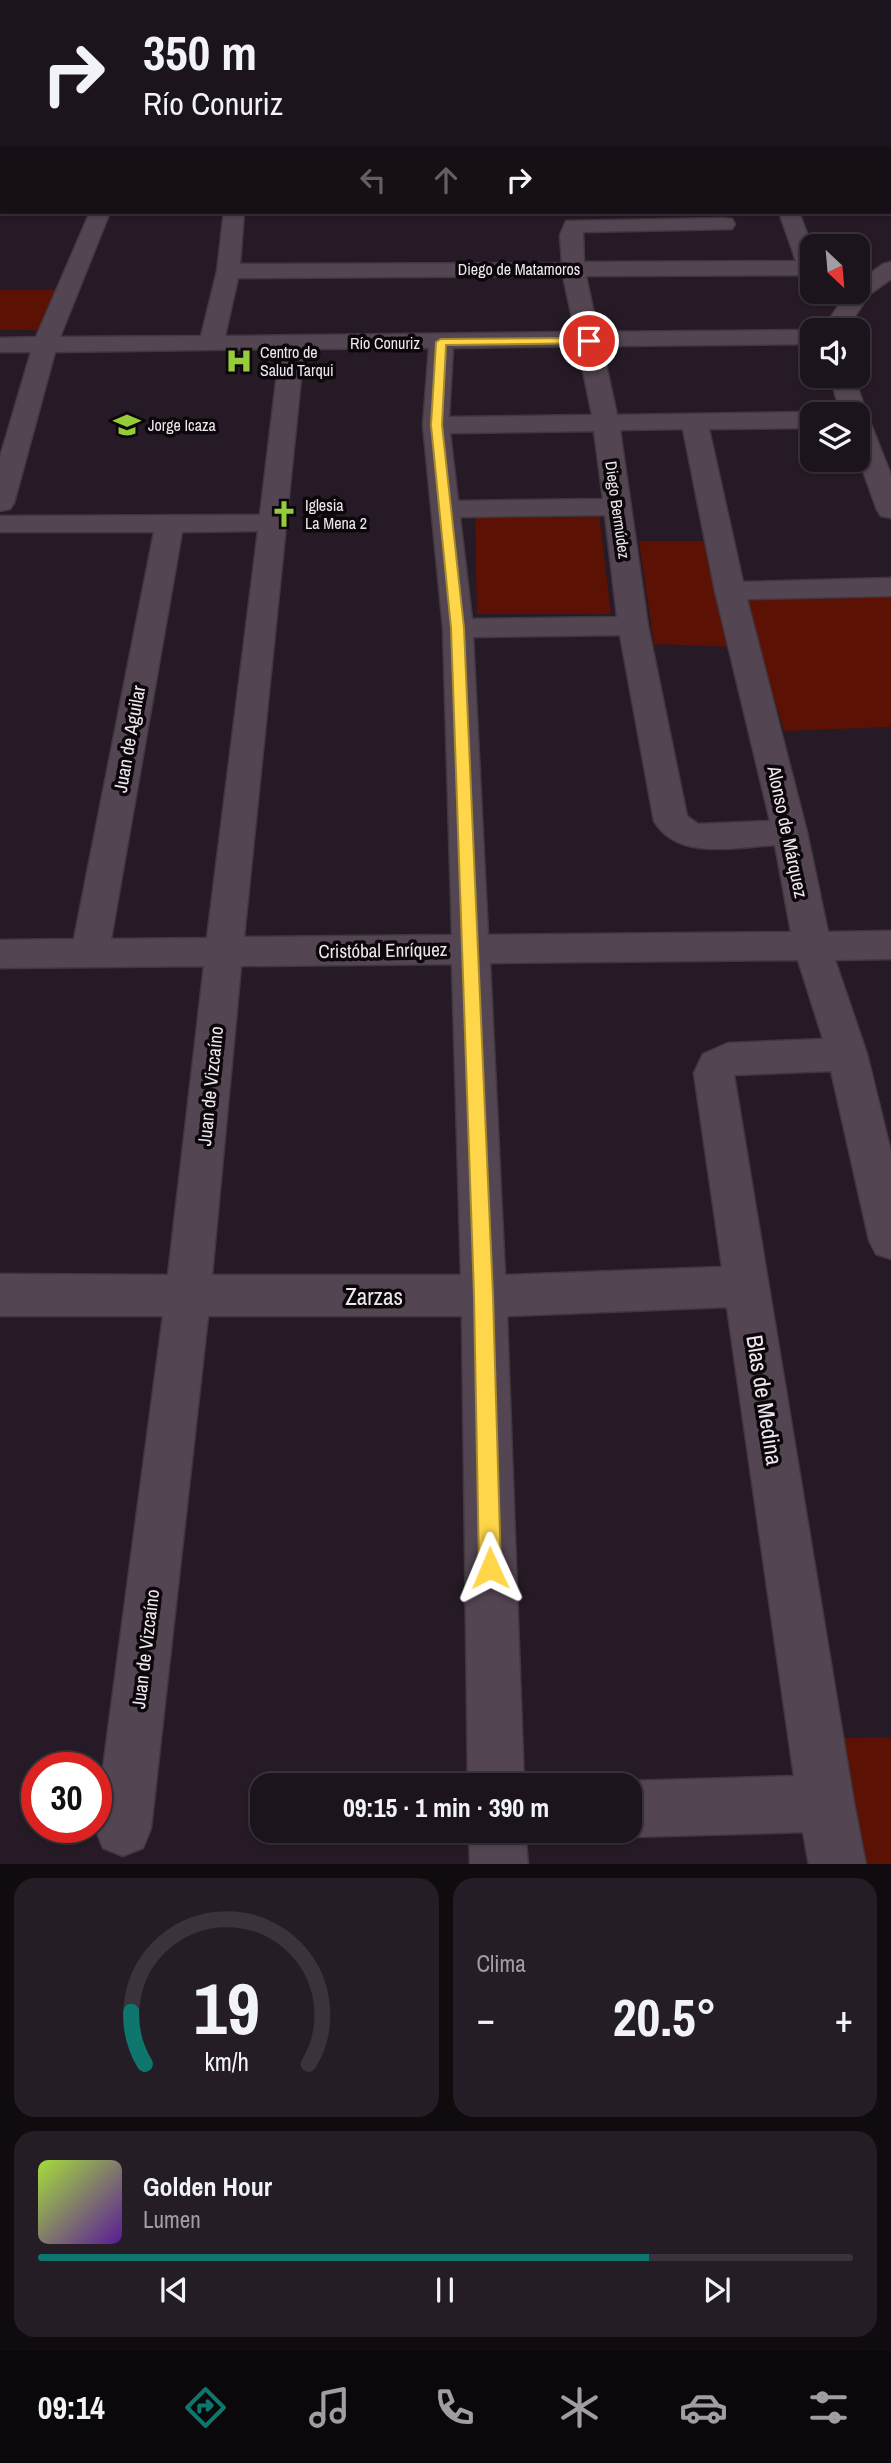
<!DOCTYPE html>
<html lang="es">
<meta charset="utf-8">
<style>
body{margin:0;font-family:"Archivo Narrow",sans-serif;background:#251d25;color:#f1f3f6;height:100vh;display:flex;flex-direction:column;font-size:26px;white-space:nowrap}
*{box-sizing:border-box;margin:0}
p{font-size:23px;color:#a09ea3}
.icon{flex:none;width:38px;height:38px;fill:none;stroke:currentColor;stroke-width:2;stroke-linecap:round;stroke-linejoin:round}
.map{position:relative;height:1864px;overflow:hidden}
.side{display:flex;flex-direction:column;gap:14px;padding:14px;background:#0f0b0f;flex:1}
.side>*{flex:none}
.hud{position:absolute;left:0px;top:0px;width:892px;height:214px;box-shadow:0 2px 5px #0004,0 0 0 2px #3a333b;background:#1c141c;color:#f1f3f6;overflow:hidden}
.needle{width:46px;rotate:154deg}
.controls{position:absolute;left:800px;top:234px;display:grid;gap:14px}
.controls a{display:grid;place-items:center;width:70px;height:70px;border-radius:14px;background:#1c141c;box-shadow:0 2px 5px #0004,0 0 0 2px #3a333b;font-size:35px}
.speed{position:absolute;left:21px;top:1752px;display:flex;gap:14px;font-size:35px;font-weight:700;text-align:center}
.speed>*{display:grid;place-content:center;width:91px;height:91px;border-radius:50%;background:#1c141c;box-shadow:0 2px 5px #0004,0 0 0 2px #3a333b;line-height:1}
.speed .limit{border:10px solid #d22;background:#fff;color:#111}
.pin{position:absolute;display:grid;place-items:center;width:60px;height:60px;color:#fff;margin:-30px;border:4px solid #fff;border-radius:50%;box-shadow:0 2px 7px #0007}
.me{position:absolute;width:77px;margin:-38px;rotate:359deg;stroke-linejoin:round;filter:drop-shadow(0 0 5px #0008)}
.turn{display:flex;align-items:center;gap:24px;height:147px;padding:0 28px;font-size:32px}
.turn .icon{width:91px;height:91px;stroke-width:2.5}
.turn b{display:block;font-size:49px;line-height:60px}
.lanes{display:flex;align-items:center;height:66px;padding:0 28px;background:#0003;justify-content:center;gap:35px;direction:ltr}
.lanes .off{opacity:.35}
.big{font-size:52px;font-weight:800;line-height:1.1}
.side .tile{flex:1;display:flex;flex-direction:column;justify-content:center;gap:10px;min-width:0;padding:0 24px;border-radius:21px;background:#251d25}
.side .dial{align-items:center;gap:0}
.dial svg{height:182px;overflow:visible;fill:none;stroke:#3a333b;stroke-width:7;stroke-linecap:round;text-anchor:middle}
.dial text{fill:#f1f3f6;stroke:none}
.song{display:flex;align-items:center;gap:21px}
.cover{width:84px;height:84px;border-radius:10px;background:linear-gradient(135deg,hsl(80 70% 55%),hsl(270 70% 35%))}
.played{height:7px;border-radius:4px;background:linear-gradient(90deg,#0f766e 75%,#3a333b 75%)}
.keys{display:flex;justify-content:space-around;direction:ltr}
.heat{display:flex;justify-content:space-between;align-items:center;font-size:38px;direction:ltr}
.side .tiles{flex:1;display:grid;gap:14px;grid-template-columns:1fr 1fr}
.tile:last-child{grid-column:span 2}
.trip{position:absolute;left:250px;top:1773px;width:392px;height:70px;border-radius:21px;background:#1c141c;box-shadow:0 2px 5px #0004,0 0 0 2px #3a333b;font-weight:800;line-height:70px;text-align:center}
.menu{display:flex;height:112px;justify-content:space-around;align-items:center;background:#0b080b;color:#a09ea3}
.menu .icon{width:49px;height:49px}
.menu .current{color:#0f766e}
.menu b{font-size:32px;color:#f1f3f6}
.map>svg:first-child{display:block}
.green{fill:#5b1104}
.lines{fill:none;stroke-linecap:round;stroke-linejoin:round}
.street-casing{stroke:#40373f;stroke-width:3}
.secondary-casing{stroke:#40373f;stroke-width:4}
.street{fill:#534552;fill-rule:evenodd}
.secondary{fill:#534552;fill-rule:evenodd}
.wall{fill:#852f52}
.shaded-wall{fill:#5a1e39}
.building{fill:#904363;stroke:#9f5c78;stroke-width:2}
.route{fill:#ffd54a;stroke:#a68a30;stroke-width:2}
.labels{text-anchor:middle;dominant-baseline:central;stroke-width:7;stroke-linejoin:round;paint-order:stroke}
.far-street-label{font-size:16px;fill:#efe7ee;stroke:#0b070b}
.far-poi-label{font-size:16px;fill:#efe7ee;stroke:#0b070b;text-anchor:start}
.street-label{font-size:19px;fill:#efe7ee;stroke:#0b070b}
.near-street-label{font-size:23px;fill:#efe7ee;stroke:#0b070b}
</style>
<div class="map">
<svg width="891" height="1865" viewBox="0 0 891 1865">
<rect width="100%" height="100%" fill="#251a25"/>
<g class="green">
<polygon points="0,290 59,290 42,330 0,330"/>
<polygon points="475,515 599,515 611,614 477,614"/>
<polygon points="639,541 710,541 734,647 654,644"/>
<polygon points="891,594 891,727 784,731 745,600"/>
<polygon points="891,1737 891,1864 867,1864 839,1738"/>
</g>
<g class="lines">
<defs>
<g id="street">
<polygon points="74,0 91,0 73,2"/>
<polygon points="226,0 242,0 225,2"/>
<polygon points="332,0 348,0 349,2 333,2"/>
<polygon points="438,0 454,0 455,2 439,2"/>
<polygon points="559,0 575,0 576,2 560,2"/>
<polygon points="676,0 692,0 693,2 677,2"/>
<rect x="0" y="65" width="2" height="10"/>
<polygon points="2,131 2,145 0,146 0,132"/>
<path d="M 90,212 L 110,212 L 60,337 L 201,336 L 217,271 L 224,212 L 244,212 L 240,264 L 562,263 L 560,235 L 566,221 L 724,218 L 732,219 L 735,224 L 732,229 L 583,232 L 584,262 L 796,261 L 779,212 L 799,212 L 812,247 L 812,283 L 804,281 L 800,275 L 586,276 L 598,332 L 812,330 L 815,331 L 812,331 L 812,344 L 602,346 L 617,415 L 812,412 L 821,415 L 812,415 L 812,428 L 709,429 L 743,582 L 891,578 L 891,596 L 747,599 L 807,832 L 828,932 L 891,931 L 891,959 L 835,960 L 867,1054 L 891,1152 L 891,1259 L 876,1254 L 869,1240 L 831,1071 L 734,1075 L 854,1803 L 866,1865 L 809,1865 L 803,1832 L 630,1837 L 614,1830 L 630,1830 L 630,1785 L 620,1785 L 630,1781 L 794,1776 L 727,1307 L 507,1316 L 524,1785 L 468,1785 L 462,1316 L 208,1316 L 151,1828 L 143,1848 L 123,1856 L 103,1848 L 95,1828 L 163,1316 L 0,1316 L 0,1274 L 168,1275 L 204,966 L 0,968 L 0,940 L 74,939 L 154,532 L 0,532 L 0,516 L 260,515 L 280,349 L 55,352 L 14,503 L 10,509 L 0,511 L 0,457 L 31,352 L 0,352 L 0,338 L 36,337 ZM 563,276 L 575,332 L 225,336 L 238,278 ZM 578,346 L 592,415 L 449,417 L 453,348 ZM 429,348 L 423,425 L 443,628 L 452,935 L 244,937 L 304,349 ZM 683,429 L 715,591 L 770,821 L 698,824 L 687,816 L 648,626 L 620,430 ZM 594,431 L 603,499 L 458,501 L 450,433 ZM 605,515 L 617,617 L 472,619 L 460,517 ZM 258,531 L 207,938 L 111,939 L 182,532 ZM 620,635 L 654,821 C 677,861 736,847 775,845 L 791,932 L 488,935 L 473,637 ZM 798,960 L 823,1039 L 728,1043 L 703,1054 L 694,1073 L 722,1267 L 505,1275 L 490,963 ZM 452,964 L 461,1275 L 212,1275 L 241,966 Z"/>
<polygon points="891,262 891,279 870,294 845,331 821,331 848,292 858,292 858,282 883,264"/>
<polygon points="830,376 854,376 867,415 865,418 871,424 891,475 891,518 881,516 877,510 858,457 858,415 841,415"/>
<polygon points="469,1830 525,1830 528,1865 470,1865"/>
</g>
<rect id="secondary" x="0" y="30" width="2" height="10"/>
</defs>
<use href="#street" class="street-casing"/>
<use href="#secondary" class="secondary-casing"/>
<use href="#street" class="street"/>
<use href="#secondary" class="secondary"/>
</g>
<g class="wall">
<polygon points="349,0 443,0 444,2 349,2"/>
<polygon points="686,0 845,0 839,2 686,2"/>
</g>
<g class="shaded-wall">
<polygon points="630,0 678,0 678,2 614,2"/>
<polygon points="813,0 845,0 839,2 807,2"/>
</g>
<g class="building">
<polygon points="160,0 223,0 221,2 159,1"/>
<polygon points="374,0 443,0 444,2 375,2"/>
<polygon points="502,0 558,0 558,2 505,2"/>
<polygon points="601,0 630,0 601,2"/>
<polygon points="698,0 813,0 807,2 701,2"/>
</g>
<polygon class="route" points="589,338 593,339 593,343 446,345 442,425 464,628 493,1296 501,1568 498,1575 490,1579 483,1575 479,1568 474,1296 451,628 431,425 436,342 441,339"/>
<defs>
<symbol id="hospital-bare" viewBox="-9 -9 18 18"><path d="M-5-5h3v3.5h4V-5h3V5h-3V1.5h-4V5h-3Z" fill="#95cc3a" stroke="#0b070b" stroke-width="2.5" paint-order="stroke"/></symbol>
<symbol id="school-bare" viewBox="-9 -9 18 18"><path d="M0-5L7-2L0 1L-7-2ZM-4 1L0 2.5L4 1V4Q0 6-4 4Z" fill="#95cc3a" stroke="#0b070b" stroke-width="2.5" paint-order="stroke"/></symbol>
<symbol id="church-bare" viewBox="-9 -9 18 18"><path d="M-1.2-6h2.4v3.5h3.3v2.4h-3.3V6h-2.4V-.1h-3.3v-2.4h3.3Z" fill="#95cc3a" stroke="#0b070b" stroke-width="2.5" paint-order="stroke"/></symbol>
</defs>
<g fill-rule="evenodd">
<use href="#hospital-bare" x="220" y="342" width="38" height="38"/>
<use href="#school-bare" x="108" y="406" width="38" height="38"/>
<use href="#church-bare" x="265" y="495" width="38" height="38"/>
</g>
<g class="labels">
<g class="far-street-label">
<text x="519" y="269">Diego de Matamoros</text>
<text x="385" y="343">Río Conuriz</text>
<text transform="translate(618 510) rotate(82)">Diego Bermúdez</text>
</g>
<g class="far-poi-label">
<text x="260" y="352">Centro de<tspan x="260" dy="18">Salud Tarqui</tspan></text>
<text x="148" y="425">Jorge Icaza</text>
<text x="305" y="505">Iglesia<tspan x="305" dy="18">La Mena 2</tspan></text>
</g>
<g class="street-label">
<text transform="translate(129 739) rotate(-80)">Juan de Aguilar</text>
<text transform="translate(788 832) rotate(78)">Alonso de Márquez</text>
<text transform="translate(383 950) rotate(-1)">Cristóbal Enríquez</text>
<text transform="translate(210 1086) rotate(-84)">Juan de Vizcaíno</text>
<text transform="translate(145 1649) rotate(-83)">Juan de Vizcaíno</text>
</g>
<g class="near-street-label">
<text x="374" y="1296">Zarzas</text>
<text transform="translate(765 1400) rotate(81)">Blas de Medina</text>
</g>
</g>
</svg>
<div class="controls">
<a><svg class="needle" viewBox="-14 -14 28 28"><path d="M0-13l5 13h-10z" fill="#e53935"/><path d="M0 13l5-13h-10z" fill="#a09ea3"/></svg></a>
<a><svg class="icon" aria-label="sound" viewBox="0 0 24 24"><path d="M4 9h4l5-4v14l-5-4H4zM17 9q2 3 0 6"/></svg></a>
<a><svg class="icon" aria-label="layers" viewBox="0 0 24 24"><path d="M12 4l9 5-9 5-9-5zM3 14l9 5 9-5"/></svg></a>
</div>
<div class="speed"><div class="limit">30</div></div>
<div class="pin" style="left:589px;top:341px;background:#d93025"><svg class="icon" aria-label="arrive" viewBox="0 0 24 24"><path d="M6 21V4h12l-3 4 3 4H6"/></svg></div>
<svg class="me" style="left:490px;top:1568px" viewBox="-20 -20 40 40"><path d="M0-17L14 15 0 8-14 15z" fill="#ffd54a" stroke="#fff" stroke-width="4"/></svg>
<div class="trip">09:15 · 1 min · 390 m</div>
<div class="hud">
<div class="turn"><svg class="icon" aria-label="right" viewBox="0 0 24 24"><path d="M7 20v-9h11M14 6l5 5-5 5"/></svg><div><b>350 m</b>Río Conuriz</div></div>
<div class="lanes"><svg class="icon off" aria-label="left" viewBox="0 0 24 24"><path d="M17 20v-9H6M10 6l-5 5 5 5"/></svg><svg class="icon off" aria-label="ahead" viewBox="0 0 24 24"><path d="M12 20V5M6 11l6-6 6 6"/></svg><svg class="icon" aria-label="right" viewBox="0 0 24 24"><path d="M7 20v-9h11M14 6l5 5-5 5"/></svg></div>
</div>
</div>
<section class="side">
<div class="tiles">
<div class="tile dial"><svg viewBox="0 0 100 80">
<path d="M14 69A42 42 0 1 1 86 69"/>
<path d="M14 69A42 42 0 0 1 8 46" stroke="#0f766e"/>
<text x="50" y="56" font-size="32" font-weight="700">19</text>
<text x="50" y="72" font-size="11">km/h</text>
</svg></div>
<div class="tile"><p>Clima</p>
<div class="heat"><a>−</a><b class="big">20.5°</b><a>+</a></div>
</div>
<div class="tile">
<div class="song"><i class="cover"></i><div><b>Golden Hour</b><p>Lumen</p></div></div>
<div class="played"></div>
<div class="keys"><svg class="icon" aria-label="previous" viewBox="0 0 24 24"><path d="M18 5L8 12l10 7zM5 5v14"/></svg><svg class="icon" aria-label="pause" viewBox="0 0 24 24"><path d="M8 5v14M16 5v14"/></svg><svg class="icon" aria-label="next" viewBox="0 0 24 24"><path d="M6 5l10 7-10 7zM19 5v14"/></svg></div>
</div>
</div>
</section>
<nav class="menu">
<b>09:14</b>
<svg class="icon current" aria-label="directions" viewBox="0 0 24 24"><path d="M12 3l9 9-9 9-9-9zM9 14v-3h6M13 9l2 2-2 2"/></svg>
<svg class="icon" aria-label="music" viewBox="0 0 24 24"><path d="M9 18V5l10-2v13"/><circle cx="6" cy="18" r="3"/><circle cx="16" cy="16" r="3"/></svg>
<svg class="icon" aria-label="phone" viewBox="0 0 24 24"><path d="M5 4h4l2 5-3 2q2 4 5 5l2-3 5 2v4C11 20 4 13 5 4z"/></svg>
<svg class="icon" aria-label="climate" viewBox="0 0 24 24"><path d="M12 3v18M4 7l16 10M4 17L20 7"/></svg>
<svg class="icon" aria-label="car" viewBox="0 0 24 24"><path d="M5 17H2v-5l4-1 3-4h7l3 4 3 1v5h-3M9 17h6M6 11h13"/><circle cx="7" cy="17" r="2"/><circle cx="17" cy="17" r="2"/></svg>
<svg class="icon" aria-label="filters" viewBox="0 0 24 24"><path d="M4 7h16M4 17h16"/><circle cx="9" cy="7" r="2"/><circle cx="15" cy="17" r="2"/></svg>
</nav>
